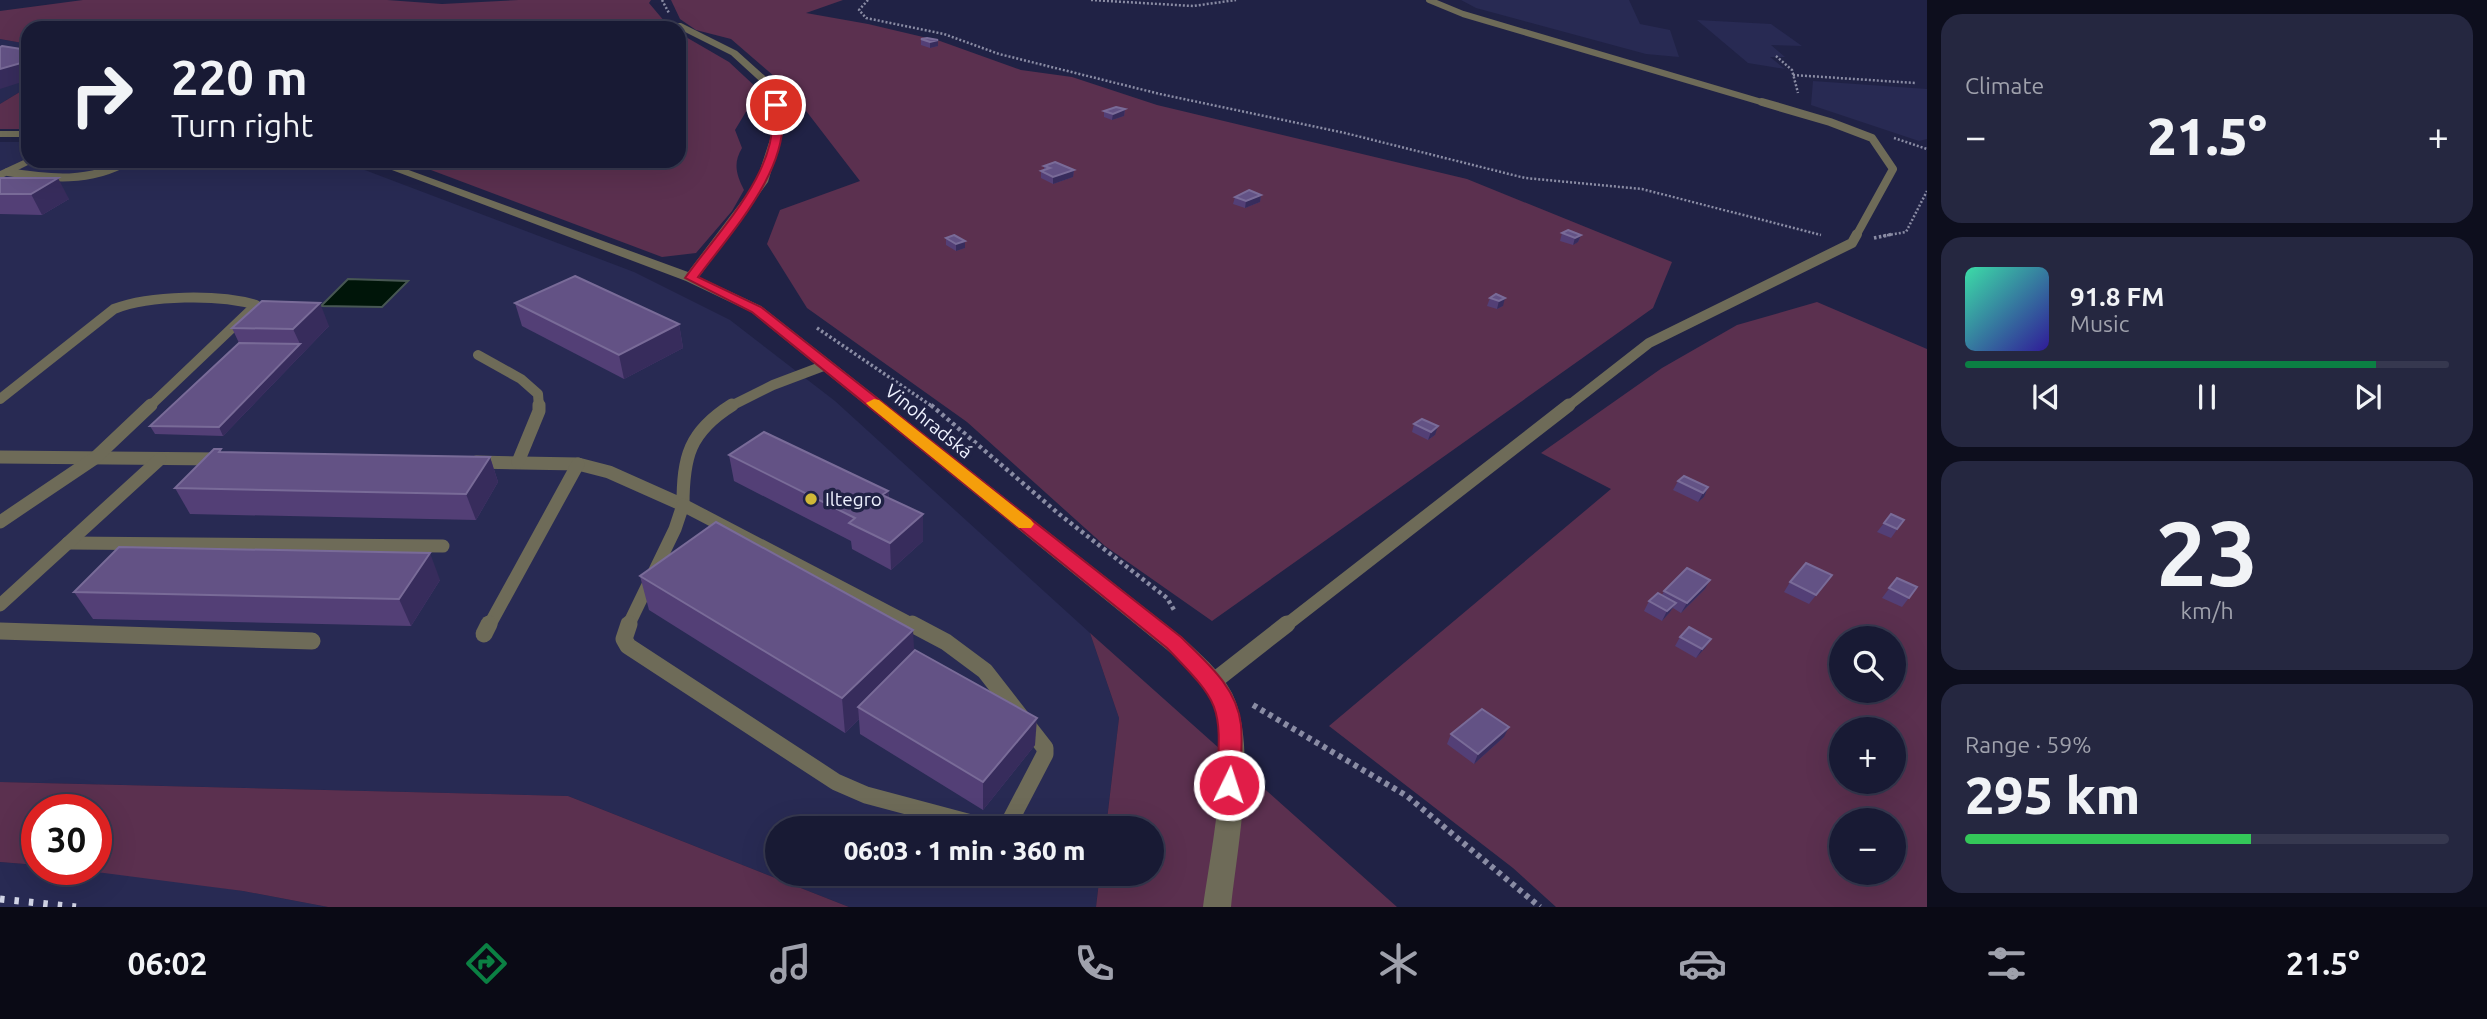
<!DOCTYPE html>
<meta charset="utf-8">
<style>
body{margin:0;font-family:Ubuntu,sans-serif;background:#252740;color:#f1f3f6;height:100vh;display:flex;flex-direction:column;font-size:26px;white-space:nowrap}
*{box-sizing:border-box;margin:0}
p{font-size:23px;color:#9fa1ac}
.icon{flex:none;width:38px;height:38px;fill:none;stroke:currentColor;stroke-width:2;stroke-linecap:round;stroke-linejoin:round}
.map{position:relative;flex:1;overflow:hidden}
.panel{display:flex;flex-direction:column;gap:14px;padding:14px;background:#0d0e1d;width:560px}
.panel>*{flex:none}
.hud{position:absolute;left:21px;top:21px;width:665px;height:147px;border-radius:21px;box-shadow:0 7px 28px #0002,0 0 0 2px #36384f;background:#181a34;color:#f1f3f6;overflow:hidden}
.buttons{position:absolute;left:1829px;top:626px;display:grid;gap:14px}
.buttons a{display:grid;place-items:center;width:77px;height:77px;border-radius:50%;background:#181a34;box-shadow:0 7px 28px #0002,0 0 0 2px #36384f;font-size:35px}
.speed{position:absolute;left:21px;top:794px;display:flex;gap:14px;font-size:35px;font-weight:700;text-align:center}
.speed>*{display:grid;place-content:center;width:91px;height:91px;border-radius:50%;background:#181a34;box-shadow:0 7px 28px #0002,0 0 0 2px #36384f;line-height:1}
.speed .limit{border:10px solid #d22;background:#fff;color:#111}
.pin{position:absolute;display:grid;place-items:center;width:60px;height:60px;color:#fff;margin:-30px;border:4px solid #fff;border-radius:50%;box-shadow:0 2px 7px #0007}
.me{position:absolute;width:77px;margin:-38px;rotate:4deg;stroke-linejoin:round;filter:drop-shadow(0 0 5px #0008)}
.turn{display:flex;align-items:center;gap:24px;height:147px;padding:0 35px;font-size:32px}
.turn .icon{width:91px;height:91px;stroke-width:2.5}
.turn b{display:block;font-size:49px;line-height:60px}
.big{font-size:52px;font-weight:800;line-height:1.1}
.panel .tile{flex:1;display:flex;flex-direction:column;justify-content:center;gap:10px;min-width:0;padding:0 24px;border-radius:21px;background:#252740}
.panel .dial{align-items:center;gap:0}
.dial b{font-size:91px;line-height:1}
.song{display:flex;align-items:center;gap:21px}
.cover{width:84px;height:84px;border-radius:10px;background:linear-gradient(135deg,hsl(160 70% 55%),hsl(250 70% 35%))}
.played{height:7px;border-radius:4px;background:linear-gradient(90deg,#0b8043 85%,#36384f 85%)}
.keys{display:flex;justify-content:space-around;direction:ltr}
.heat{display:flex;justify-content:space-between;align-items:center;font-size:38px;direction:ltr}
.charge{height:10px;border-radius:5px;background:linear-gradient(90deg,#34c759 59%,#36384f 0)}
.trip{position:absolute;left:765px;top:816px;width:399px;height:70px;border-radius:35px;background:#181a34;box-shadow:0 7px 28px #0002,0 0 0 2px #36384f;font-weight:800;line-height:70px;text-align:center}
.tabs{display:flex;height:112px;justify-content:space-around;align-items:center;background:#0a0a15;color:#9fa1ac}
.tabs .icon{width:49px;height:49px}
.tabs .on{color:#0b8043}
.tabs b{font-size:32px;color:#f1f3f6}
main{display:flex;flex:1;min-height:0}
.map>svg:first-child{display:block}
.built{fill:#282a53}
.green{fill:#5b304f;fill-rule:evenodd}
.water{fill:#001509;stroke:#475753;stroke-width:2}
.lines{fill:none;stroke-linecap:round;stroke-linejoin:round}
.path-far3{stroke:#8a8ca4;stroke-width:2.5;stroke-dasharray:2 2;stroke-linecap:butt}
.path-far2{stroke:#8a8ca4;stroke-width:3.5;stroke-dasharray:2.5 2.5;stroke-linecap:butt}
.path-far1{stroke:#8a8ca4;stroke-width:4.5;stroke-dasharray:3.5 3.5;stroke-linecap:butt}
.path{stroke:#8a8ca4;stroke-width:6;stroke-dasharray:4.5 4.5;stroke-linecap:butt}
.service-far4{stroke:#6e6b58;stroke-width:6}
.service-far3{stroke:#6e6b58;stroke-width:8}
.service-far2{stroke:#6e6b58;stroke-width:10}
.service-far1{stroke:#6e6b58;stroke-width:13}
.service{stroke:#6e6b58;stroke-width:17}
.minor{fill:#6e6b58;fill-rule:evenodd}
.rail{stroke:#d1d4e5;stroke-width:7;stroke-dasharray:4.5 10;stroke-linecap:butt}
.wall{fill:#533f76}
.shaded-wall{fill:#372c5c}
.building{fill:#635285;stroke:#796b98;stroke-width:2}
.route{fill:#e11d48;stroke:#92132f;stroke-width:2}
.slow{fill:#f59e0b}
.poi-dot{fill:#d0b837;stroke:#202245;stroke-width:2.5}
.labels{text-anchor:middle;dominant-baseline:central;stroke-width:7;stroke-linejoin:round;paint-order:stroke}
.street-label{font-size:19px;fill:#eef1ff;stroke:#202245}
.poi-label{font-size:19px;fill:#eef1ff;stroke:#202245;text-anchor:start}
</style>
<main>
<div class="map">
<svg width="1927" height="907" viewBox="0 0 1927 907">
<rect width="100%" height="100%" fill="#202245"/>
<g class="built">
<polygon points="1461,0 1629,0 1640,24 1670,30 1679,57 1646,54 1476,8"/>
<polygon points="1697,20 1771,24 1802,46 1771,45 1785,57 1770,57 1785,69 1748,63"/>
<polygon points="0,39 28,44 28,87 0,104"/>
<polygon points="1813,81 1927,89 1927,139 1919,141 1811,105"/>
<polygon points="0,142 28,142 28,161 341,161 634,272 730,320 835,401 1090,633 1119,718 1106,828 777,828 777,873 1100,873 1096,907 849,907 568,796 0,782"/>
<polygon points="0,862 37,865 37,870 81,870 135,875 243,891 328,907 0,907"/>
</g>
<g class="green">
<polygon points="83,0 387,0 442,4 519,0 651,0 649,3 670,28 28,28 28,44 0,39 0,11"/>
<polygon points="671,0 843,0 806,13 868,24 940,41 1021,70 1072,77 1157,105 1467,179 1672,262 1653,308 1212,621 1105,546 967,422 807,308 767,244 780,210 860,181 790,90 731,39 696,30 680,19"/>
<path d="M 679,33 L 729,62 L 759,90 L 735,130 L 742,148 C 733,163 736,174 744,190 L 732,211 L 696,253 L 662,257 L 407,161 L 679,161 Z"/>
<polygon points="28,87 28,129 0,129 0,104"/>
<path d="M 1817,302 L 1927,349 L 1927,907 L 1556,907 L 1513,868 L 1329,726 L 1611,489 L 1541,453 L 1662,368 L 1737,325 ZM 1841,639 L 1894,639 L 1894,691 L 1841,691 ZM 1841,730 L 1894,730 L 1894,782 L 1841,782 ZM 1841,821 L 1894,821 L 1894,873 L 1841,873 Z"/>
<polygon points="1090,633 1397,907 1096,907 1100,873 1152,873 1152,828 1106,828 1119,718"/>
<polygon points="0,782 568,796 849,907 328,907 243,891 81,870 96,870 96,810 37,810 37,865 0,862"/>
</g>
<polygon class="water" points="348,279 408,281 382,307 321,306"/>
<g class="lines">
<g class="path-far3">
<polyline points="662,0 669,13"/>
<polyline points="868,0 859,10 866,18 944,34 999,54 1160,94 1345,133 1525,178 1642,189 1821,235"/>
<polyline points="1091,0 1193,6 1236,0"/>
<polyline points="1776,56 1792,70 1798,93"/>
<polyline points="1793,75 1915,83"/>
<polyline points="1894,138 1927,149"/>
<polyline points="1883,236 1906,232 1927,191"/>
</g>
<g class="path-far2">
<polyline points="1874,238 1893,234"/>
<polyline points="817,328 933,407"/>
</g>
<polyline class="path-far1" points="931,405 1059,514 1167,598 1174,610"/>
<polyline class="path" points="1253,705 1407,796 1540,907"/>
<polyline class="service-far4" points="1429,0 1463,14 1768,104"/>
<g class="service-far3">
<polyline points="1762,102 1830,122 1872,138 1893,169 1856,236"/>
<path d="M 8,172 C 50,179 90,183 128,161"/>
</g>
<g class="service-far2">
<polyline points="478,355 521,379 538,394 539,407"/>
<path d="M 0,399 L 114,309 C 150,295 219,294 256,305 L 149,407"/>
<polyline points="729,407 773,385 826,365"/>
<polyline points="1567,407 1649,343 1852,243 1857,234"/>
</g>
<g class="service-far1">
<polyline points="0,457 220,459"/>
<path d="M 476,462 L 578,464 L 609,472 L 683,505 C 683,457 689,432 732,405"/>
<polyline points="518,462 539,411 539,405"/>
<polyline points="0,522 95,458 151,405"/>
<polyline points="68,543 443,546"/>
<polyline points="0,605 160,459"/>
<polyline points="489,626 578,464"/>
<polyline points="628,626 675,529 683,505 915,626"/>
<polyline points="1285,626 1569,405"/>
</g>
<g class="service">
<polyline points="629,624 624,639 628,646 836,782 866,795 986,827 1003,826 1010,821 1045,754 1045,748 985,671 946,642 912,624"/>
<polyline points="0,631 312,641"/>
<polyline points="484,634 489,624"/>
<polyline points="1213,682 1287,624"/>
</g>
<g class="minor">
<path d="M 675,23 L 681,23 L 737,51 L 775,85 L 785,124 L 768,182 L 699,277 L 761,306 L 1182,637 C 1200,654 1220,670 1232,693 C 1258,745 1237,849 1231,907 L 1203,907 C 1210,855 1234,743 1211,697 C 1201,677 1182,663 1166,649 L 751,312 L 686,281 L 368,161 L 384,161 L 688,272 L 756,182 L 775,124 L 767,88 L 731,55 L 675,27 Z"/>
<rect x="0" y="131" width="28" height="6"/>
<polygon points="28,158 28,161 34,161 32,163 0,179 0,171"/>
</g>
<polyline class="rail" points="0,899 76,907"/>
</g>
<g class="wall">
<polygon points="921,39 938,40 938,46 930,48 921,45"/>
<polygon points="1125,109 1124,116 1112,120 1104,117 1104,111"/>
<polygon points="1044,166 1074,170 1073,177 1053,184 1041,178 1041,171 1044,170"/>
<polygon points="0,178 69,199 42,215 0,214"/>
<polygon points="1261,195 1260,202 1245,208 1233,204 1235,197"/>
<polygon points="1562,233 1581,235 1578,242 1573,245 1560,241"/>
<polygon points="946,238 965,248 956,251 946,245"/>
<polygon points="1496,294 1503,306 1497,309 1487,306 1490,298"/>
<polygon points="515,303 679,324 683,348 624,379 522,326"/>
<polygon points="329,326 223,436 155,434 150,426 239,343 232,328"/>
<polygon points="1422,419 1435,435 1428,440 1412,432 1414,424"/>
<polygon points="223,452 490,457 498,482 476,520 190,514 175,488"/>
<polygon points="729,455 888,491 889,498 923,541 891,570 852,549 851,541 734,481"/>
<polygon points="1678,481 1708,487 1704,497 1698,502 1673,490"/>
<polygon points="1904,520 1891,538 1877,532 1884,523"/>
<polygon points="1832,575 1809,604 1784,592 1790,582"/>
<polygon points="640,576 914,651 1035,745 983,810 860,734 859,719 845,733 649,610"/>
<polygon points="1897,578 1917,587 1902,607 1882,598"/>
<polygon points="440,580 411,626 93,619 74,592"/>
<polygon points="1705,589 1681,613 1673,608 1670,612 1662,621 1644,611 1649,601 1662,595 1664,591"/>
<polygon points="1680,637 1711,639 1705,648 1696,658 1675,646"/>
<polygon points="1451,734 1504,737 1474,764 1447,744"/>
</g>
<g class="shaded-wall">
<polygon points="938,40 938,46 930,48 930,42"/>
<polygon points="28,61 28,80 0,89 0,69"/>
<polygon points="1125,109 1124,116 1112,120 1113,114"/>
<polygon points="1074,170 1073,177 1053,184 1053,177"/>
<polygon points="58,178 69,199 42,215 31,194"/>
<polygon points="1261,195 1260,202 1245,208 1246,201"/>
<polygon points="1581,235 1578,242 1573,245 1575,238"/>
<polygon points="965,241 965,248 956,251 956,244"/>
<polygon points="1505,298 1503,306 1497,309 1499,301"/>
<polygon points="320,303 329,326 223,436 219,427 300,344 293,329"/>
<polygon points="679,324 683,348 624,379 619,355"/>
<polygon points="1438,426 1435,435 1428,440 1431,432"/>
<polygon points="490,457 498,482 476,520 466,494"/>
<polygon points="1708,487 1704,497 1698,502 1703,493"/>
<polygon points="888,491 890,517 882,495"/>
<polygon points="923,514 923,541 891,570 890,543"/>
<polygon points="430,553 440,580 411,626 399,599"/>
<polygon points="1710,580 1705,589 1681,613 1687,603"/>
<polygon points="1676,603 1670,612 1662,621 1667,611"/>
<polygon points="913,630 915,664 858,707 859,719 845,733 842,698"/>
<polygon points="1711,639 1705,648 1696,658 1702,649"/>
<polygon points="1037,718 1035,745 983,810 983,782"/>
<polygon points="1509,727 1504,737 1474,764 1478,754"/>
</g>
<g class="building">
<polygon points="927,38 938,40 930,42 921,39"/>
<polygon points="2,46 28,50 28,61 0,69 0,47"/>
<polygon points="1116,107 1125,109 1113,114 1104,111"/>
<polygon points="1055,162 1074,170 1053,177 1041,171 1050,168 1044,166"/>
<polygon points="0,178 58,178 31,194 0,194"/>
<polygon points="1249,190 1261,195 1246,201 1235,197"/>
<polygon points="1568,230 1581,235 1575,238 1562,233"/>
<polygon points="954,235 965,241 956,244 946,238"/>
<polygon points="575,276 679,324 619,355 515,303"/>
<polygon points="1496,294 1505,298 1499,301 1490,298"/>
<polygon points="262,301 320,303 293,329 232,328"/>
<polygon points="239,343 300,344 219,427 150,426"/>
<polygon points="1422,419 1438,426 1431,432 1414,424"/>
<polygon points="764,432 888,491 882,495 923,514 890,543 849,523 855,518 729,455"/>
<polygon points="214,449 221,449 219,452 490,457 466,494 175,488"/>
<polygon points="1684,476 1708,487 1703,493 1678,481"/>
<polygon points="1891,514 1904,520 1897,529 1884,523"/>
<polygon points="716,522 913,630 842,698 640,576"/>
<polygon points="119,547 430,553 399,599 74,592"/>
<polygon points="1806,563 1832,575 1816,595 1790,582"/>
<polygon points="1687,568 1710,580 1687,603 1664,591"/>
<polygon points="1897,578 1917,587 1909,598 1889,588"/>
<polygon points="1658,593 1676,603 1667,611 1649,601"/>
<polygon points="1689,627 1711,639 1702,649 1680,637"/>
<polygon points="915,650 1037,718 983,782 858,707"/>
<polygon points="1482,709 1509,727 1478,754 1451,734"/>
</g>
<path class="route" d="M 776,103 L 781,105 C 794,165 732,231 698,277 L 761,307 L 1181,637 C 1206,662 1237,687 1241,725 C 1243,744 1240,765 1240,785 L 1237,791 L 1229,794 L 1221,791 L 1217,785 C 1221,705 1223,706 1167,648 L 752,312 L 685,278 C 718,231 784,167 771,105 Z"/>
<polygon class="slow" points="874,399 879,400 1031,520 1034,524 1031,528 1019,528 869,406 866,403"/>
<circle class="poi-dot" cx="811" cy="499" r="7"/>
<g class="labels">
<g class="street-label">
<text transform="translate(929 421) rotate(39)">Vinohradská</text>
</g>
<g class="poi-label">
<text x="825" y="499">Iltegro</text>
</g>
</g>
</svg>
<div class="buttons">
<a><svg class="icon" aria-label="search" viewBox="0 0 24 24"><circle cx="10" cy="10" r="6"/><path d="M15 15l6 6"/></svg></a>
<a>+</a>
<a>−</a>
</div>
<div class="speed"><div class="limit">30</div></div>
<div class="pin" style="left:776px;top:105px;background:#d93025"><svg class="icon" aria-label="arrive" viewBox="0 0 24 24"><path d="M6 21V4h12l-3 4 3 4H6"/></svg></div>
<svg class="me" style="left:1229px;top:785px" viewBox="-20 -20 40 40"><circle r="17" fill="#e11d48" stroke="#fff" stroke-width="3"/><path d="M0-11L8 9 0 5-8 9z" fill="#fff"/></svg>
<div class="trip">06:03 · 1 min · 360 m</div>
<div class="hud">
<div class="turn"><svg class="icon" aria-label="right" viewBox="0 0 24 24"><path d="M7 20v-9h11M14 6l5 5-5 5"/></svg><div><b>220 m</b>Turn right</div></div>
</div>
</div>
<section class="panel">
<div class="tile"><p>Climate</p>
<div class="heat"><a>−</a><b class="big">21.5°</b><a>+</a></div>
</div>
<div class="tile">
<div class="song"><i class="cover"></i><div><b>91.8 FM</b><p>Music</p></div></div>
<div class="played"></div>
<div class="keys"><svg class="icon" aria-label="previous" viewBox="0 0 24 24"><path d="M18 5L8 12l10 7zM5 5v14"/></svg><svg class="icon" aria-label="pause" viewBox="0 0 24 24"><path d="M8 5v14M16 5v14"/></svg><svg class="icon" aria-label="next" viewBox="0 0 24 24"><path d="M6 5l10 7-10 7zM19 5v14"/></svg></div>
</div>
<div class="tile dial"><b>23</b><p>km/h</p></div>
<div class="tile"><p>Range · 59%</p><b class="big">295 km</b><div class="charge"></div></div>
</section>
</main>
<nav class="tabs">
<b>06:02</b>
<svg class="icon on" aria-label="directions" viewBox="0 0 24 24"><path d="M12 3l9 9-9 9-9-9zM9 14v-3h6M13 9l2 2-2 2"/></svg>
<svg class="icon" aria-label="music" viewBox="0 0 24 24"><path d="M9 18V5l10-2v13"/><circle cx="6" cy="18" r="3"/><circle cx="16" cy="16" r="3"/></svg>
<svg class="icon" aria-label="phone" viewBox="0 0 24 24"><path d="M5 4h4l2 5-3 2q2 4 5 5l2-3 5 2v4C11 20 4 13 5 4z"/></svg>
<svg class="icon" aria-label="climate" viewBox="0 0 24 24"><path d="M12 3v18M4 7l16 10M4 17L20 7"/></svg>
<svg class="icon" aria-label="car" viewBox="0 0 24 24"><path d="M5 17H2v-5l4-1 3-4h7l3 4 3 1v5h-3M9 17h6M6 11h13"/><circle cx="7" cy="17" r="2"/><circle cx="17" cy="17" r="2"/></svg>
<svg class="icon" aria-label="filters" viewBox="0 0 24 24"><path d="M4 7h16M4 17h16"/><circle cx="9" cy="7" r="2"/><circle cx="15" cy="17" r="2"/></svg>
<b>21.5°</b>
</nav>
